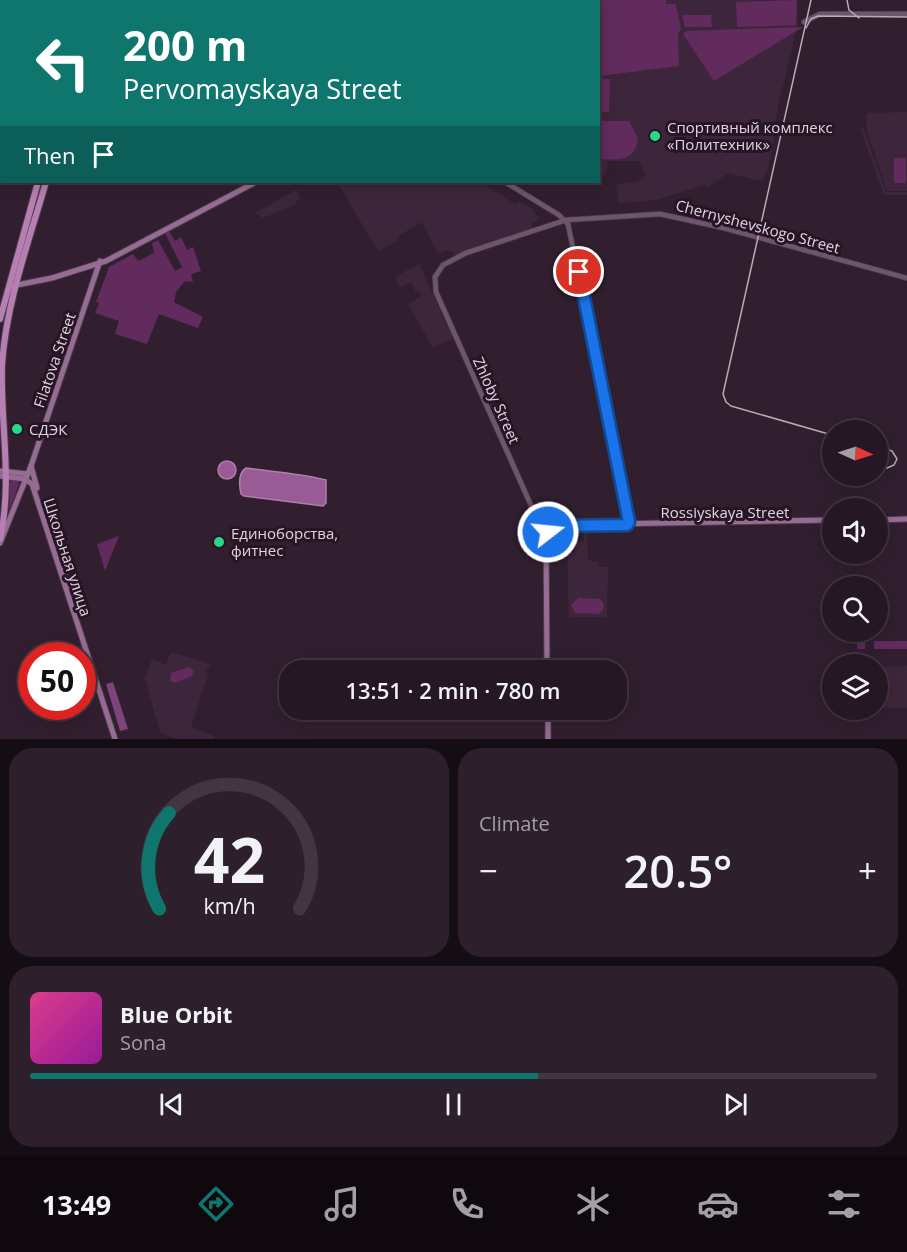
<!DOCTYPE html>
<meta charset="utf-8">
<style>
body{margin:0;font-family:"Open Sans",sans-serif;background:#2d202c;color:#f1f3f6;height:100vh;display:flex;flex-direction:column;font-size:22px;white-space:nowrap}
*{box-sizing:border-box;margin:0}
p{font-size:20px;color:#a39fa6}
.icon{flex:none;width:33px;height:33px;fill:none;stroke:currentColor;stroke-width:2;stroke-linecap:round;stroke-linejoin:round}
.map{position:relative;height:739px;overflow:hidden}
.sheet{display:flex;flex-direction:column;gap:9px;padding:9px;background:#140d14;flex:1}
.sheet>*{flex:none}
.banner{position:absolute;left:0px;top:0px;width:600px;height:183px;box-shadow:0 3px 15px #0003,0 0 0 2px #423641;background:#0f766e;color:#fff;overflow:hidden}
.needle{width:39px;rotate:93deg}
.tools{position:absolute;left:822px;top:420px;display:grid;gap:12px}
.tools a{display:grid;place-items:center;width:66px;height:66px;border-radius:50%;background:#251724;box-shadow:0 3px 15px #0003,0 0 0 2px #423641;font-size:30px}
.speed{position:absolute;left:18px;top:642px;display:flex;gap:12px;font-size:30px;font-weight:700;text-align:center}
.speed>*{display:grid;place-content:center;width:78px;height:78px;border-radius:50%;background:#251724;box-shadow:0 3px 15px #0003,0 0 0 2px #423641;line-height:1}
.speed .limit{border:9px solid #d22;background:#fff;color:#111}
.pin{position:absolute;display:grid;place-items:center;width:51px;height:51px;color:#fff;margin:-26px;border:3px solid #fff;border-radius:50%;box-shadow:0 2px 6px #0007}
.me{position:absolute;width:66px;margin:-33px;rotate:74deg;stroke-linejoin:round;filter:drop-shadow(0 0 4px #0008)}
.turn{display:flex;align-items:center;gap:21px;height:126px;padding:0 24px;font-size:27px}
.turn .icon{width:78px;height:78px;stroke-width:2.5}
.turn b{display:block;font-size:42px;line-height:51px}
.then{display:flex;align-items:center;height:57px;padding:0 24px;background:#0003;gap:12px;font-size:22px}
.big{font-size:45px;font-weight:600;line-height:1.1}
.sheet .card{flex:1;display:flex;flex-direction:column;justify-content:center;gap:9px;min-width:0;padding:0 21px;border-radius:24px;background:#2d202c}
.sheet .dial{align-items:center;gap:0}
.dial svg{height:156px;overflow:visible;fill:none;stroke:#423641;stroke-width:7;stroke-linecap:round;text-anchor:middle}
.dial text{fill:#f1f3f6;stroke:none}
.song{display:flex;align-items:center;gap:18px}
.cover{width:72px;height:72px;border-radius:9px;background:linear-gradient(135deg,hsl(330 70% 55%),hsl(300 70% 35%))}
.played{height:6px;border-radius:3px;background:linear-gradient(90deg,#0f766e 60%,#423641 60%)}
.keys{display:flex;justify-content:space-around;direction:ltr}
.heat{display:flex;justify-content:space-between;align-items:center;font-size:33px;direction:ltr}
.sheet .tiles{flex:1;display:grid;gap:9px;grid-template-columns:1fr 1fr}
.card:last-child{grid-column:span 2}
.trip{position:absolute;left:279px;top:660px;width:348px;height:60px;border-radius:24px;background:#251724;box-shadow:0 3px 15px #0003,0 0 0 2px #423641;font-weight:600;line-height:60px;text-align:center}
.tab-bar{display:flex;height:96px;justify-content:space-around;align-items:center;background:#0f090e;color:#a39fa6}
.tab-bar .icon{width:42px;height:42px}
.tab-bar .active{color:#0f766e}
.tab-bar b{font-size:27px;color:#f1f3f6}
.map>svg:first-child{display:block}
.built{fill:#3d263b}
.green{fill:#612b5e}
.forest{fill:#7e437b}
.water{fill:#985b95;stroke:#ae7fab;stroke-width:1.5}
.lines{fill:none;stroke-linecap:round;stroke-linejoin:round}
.tertiary-casing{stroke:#4d3c4c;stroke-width:6}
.secondary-casing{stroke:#4d3c4c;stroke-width:7}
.primary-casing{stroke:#4d3c4c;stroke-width:8}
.tertiary{stroke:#6e546c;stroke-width:4.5}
.secondary{stroke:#966c93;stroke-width:5}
.primary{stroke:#b67fb2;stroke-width:6}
.tram{stroke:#b9abb8;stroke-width:1.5}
.rail-casing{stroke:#b9abb8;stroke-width:4}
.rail{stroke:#271526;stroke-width:1.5;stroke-dasharray:4.5;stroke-linecap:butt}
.route-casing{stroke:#114b97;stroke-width:15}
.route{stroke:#1a73e8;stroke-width:10}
.poi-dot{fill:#29d885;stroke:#271526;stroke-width:2}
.labels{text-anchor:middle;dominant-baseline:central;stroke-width:6;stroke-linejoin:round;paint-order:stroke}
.poi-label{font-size:15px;fill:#e0d3df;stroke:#271526;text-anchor:start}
.street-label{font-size:15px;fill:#e0d3df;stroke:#271526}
</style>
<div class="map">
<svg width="907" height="739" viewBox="0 0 907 739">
<rect width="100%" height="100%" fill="#311f30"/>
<g class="built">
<polygon points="564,0 797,0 798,23 773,128 775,137 767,172 762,181 728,173 707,188 705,185 656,200 619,203 616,184 637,182 645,175 640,161 608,161 606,176 599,174 598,2"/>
<polygon points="907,112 907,191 887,191 866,128 867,116 868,113"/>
<polygon points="863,127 886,192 907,192 907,195 884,195 860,128"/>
<polygon points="337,182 481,182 515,204 519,201 533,209 539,220 531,223 533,229 456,256 454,252 446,250 438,254 422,222 398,236 399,240 378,251"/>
<polygon points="296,190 301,199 296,201 297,204 263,218 254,213"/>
<polygon points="419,264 453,338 433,348 408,304 421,296 419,291 416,292 411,282 400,287 395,277"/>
<polygon points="584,530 587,530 588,558 592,562 598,562 599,567 608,567 607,617 569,617 567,553 575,552 575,542 584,541"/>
<polygon points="171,652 211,664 205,672 208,673 191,727 214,736 213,739 176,739 160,732 145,679 152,659 166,665"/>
<polygon points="907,666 907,708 878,708 878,667"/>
</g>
<g class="green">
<polygon points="594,0 666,0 666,4 676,4 681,29 678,33 679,66 599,76 598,2"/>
<polygon points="797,0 796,25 737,27 736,2"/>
<polygon points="682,15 711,15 712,27 685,27"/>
<polygon points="803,27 714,81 683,34 687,31"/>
<polygon points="599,79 610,79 609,112 599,112"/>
<path d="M 599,121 L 629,121 L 638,138 C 636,162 616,160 599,159 Z"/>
<polygon points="906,158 906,183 894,183 894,158"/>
<polygon points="169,231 175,241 181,237 187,250 193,247 201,271 191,274 193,282 185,281 176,292 174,302 203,317 198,328 159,314 147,344 115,334 119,321 95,313 99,303 96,302 109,267 133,254 138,261 154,253 152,243 158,240 175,271 182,267 165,233"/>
<polygon points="13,479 18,479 19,484 9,511 10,483"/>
<polygon points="119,536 105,571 97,544"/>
<polygon points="578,598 600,599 604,604 603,610 598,614 575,613 571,605"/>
<polygon points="857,632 866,633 865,649 857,649"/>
<rect x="874" y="641" width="33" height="8"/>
<polygon points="188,667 194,670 192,676 175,683 170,681 171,673"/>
</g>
<polygon class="forest" points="113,682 128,729 120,731 106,684"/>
<g class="water">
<circle cx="227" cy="470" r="9"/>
<path d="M 246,468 C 274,472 299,473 326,480 L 326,503 L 323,506 L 244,496 L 241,494 C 239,485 238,473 246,468 Z"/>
</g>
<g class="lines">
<defs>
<g id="tertiary">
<polyline points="10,2 10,0"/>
<polyline points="804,22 820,14 907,14"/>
<polyline points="0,38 2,32"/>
<polyline points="0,59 2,60"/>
<polyline points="505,182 559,215 568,224 630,525"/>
<polyline points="550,528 538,521 436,292 435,277 443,265 466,253 566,220 660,214 724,228 907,278"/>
</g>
<g id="secondary">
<polyline points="169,0 174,2"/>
<polyline points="228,2 229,0"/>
<polyline points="440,2 442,0"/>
<polyline points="12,286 52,278 106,261 256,182"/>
<polyline points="31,466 37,488"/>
<polyline points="0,471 28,474"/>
<polyline points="0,476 25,479 32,484 115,739"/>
<polyline points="878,520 907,519"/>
<polyline points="0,543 31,466 100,261"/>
<polyline points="62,565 69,588"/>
<polyline points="547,670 546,533 550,525 832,520"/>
<polyline points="548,710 548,739"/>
</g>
<g id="primary">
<polyline points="87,2 88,0"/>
<polyline points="95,2 95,0"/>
<polyline points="0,319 38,182"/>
<path d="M 0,539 C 13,480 0,423 2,365 C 6,303 29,241 46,182"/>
</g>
</defs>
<use href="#tertiary" class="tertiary-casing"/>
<use href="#secondary" class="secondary-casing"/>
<use href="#primary" class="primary-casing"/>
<use href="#tertiary" class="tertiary"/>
<use href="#secondary" class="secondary"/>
<use href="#primary" class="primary"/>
<g class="tram">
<polyline points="811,0 723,394 726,402 731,406 832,435"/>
<polyline points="847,0 849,10 859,18"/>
<polyline points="806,28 811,19 818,16 907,17"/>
<polyline points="878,446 892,451 897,459 894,465 887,468 878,459"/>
</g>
<defs>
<g id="rail">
<polyline points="379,2 379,0"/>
<polyline points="389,2 389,0"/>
<polyline points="0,139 2,140"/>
</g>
</defs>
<use href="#rail" class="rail-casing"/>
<use href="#rail" class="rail"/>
</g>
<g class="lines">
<defs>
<polyline id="route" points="548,532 551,527 556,526 627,525 629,522 579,272"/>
</defs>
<use href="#route" class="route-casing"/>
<use href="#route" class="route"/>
</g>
<g class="poi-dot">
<circle cx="655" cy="136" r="6"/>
<circle cx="17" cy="429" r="6"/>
<circle cx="219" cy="542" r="6"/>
</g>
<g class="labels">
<g class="poi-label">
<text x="667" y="127">Спортивный комплекс<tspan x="667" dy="17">«Политехник»</tspan></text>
<text x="29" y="429">СДЭК</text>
<text x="231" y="533">Единоборства,<tspan x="231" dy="17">фитнес</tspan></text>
</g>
<g class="street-label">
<text transform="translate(758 226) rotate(15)">Chernyshevskogo Street</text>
<text transform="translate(54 360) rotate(-71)">Filatova Street</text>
<text transform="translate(497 400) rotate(66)">Zhloby Street</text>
<text x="725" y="512">Rossiyskaya Street</text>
<text transform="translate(68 557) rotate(72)">Школьная улица</text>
</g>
</g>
</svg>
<div class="tools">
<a><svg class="needle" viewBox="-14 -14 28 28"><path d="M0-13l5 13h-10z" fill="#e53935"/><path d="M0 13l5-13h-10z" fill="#a39fa6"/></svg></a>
<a><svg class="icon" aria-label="sound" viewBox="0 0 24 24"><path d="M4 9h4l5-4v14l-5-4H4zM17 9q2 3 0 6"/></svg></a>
<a><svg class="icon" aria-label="search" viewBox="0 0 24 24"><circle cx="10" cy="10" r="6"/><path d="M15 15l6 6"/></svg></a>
<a><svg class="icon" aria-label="layers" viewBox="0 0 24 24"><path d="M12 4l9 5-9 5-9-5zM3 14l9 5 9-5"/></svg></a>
</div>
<div class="speed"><div class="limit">50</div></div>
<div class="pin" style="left:579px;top:272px;background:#d93025"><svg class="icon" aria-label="arrive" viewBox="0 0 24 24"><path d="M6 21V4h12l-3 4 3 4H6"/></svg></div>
<svg class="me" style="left:548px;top:532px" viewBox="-20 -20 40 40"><circle r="17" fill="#1a73e8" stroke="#fff" stroke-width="3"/><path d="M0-11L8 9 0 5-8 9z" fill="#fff"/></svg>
<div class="trip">13:51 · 2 min · 780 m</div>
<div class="banner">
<div class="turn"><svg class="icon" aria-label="left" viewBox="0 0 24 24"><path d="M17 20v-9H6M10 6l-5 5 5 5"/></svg><div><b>200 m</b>Pervomayskaya Street</div></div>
<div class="then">Then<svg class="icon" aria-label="arrive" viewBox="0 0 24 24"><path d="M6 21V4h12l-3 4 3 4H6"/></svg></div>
</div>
</div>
<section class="sheet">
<div class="tiles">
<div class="card dial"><svg viewBox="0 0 100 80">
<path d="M14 69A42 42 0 1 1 86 69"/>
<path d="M14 69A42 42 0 0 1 19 20" stroke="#0f766e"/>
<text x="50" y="56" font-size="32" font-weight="700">42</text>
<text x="50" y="72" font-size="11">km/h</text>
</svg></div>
<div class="card"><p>Climate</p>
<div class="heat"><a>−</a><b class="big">20.5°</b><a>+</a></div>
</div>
<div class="card">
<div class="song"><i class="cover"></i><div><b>Blue Orbit</b><p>Sona</p></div></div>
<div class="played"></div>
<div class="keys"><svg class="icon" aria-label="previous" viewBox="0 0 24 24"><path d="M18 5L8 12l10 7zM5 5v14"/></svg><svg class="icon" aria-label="pause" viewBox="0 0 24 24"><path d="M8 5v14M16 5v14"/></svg><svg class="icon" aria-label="next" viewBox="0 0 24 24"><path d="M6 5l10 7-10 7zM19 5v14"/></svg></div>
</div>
</div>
</section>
<nav class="tab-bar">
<b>13:49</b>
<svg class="icon active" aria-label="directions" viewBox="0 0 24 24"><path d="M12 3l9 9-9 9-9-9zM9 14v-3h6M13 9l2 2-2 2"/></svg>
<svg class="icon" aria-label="music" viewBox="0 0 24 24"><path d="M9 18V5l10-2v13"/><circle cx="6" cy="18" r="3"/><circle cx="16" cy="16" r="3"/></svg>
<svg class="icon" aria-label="phone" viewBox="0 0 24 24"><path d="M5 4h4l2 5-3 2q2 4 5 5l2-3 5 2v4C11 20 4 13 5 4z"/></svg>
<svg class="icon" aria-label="climate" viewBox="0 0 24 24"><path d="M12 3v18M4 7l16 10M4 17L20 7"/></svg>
<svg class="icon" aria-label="car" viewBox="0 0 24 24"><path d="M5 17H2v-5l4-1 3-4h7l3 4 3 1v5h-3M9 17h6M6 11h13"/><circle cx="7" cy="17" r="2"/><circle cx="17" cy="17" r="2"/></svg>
<svg class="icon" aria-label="filters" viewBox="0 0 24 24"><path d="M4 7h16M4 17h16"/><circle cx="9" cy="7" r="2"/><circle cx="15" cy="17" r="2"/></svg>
</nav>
